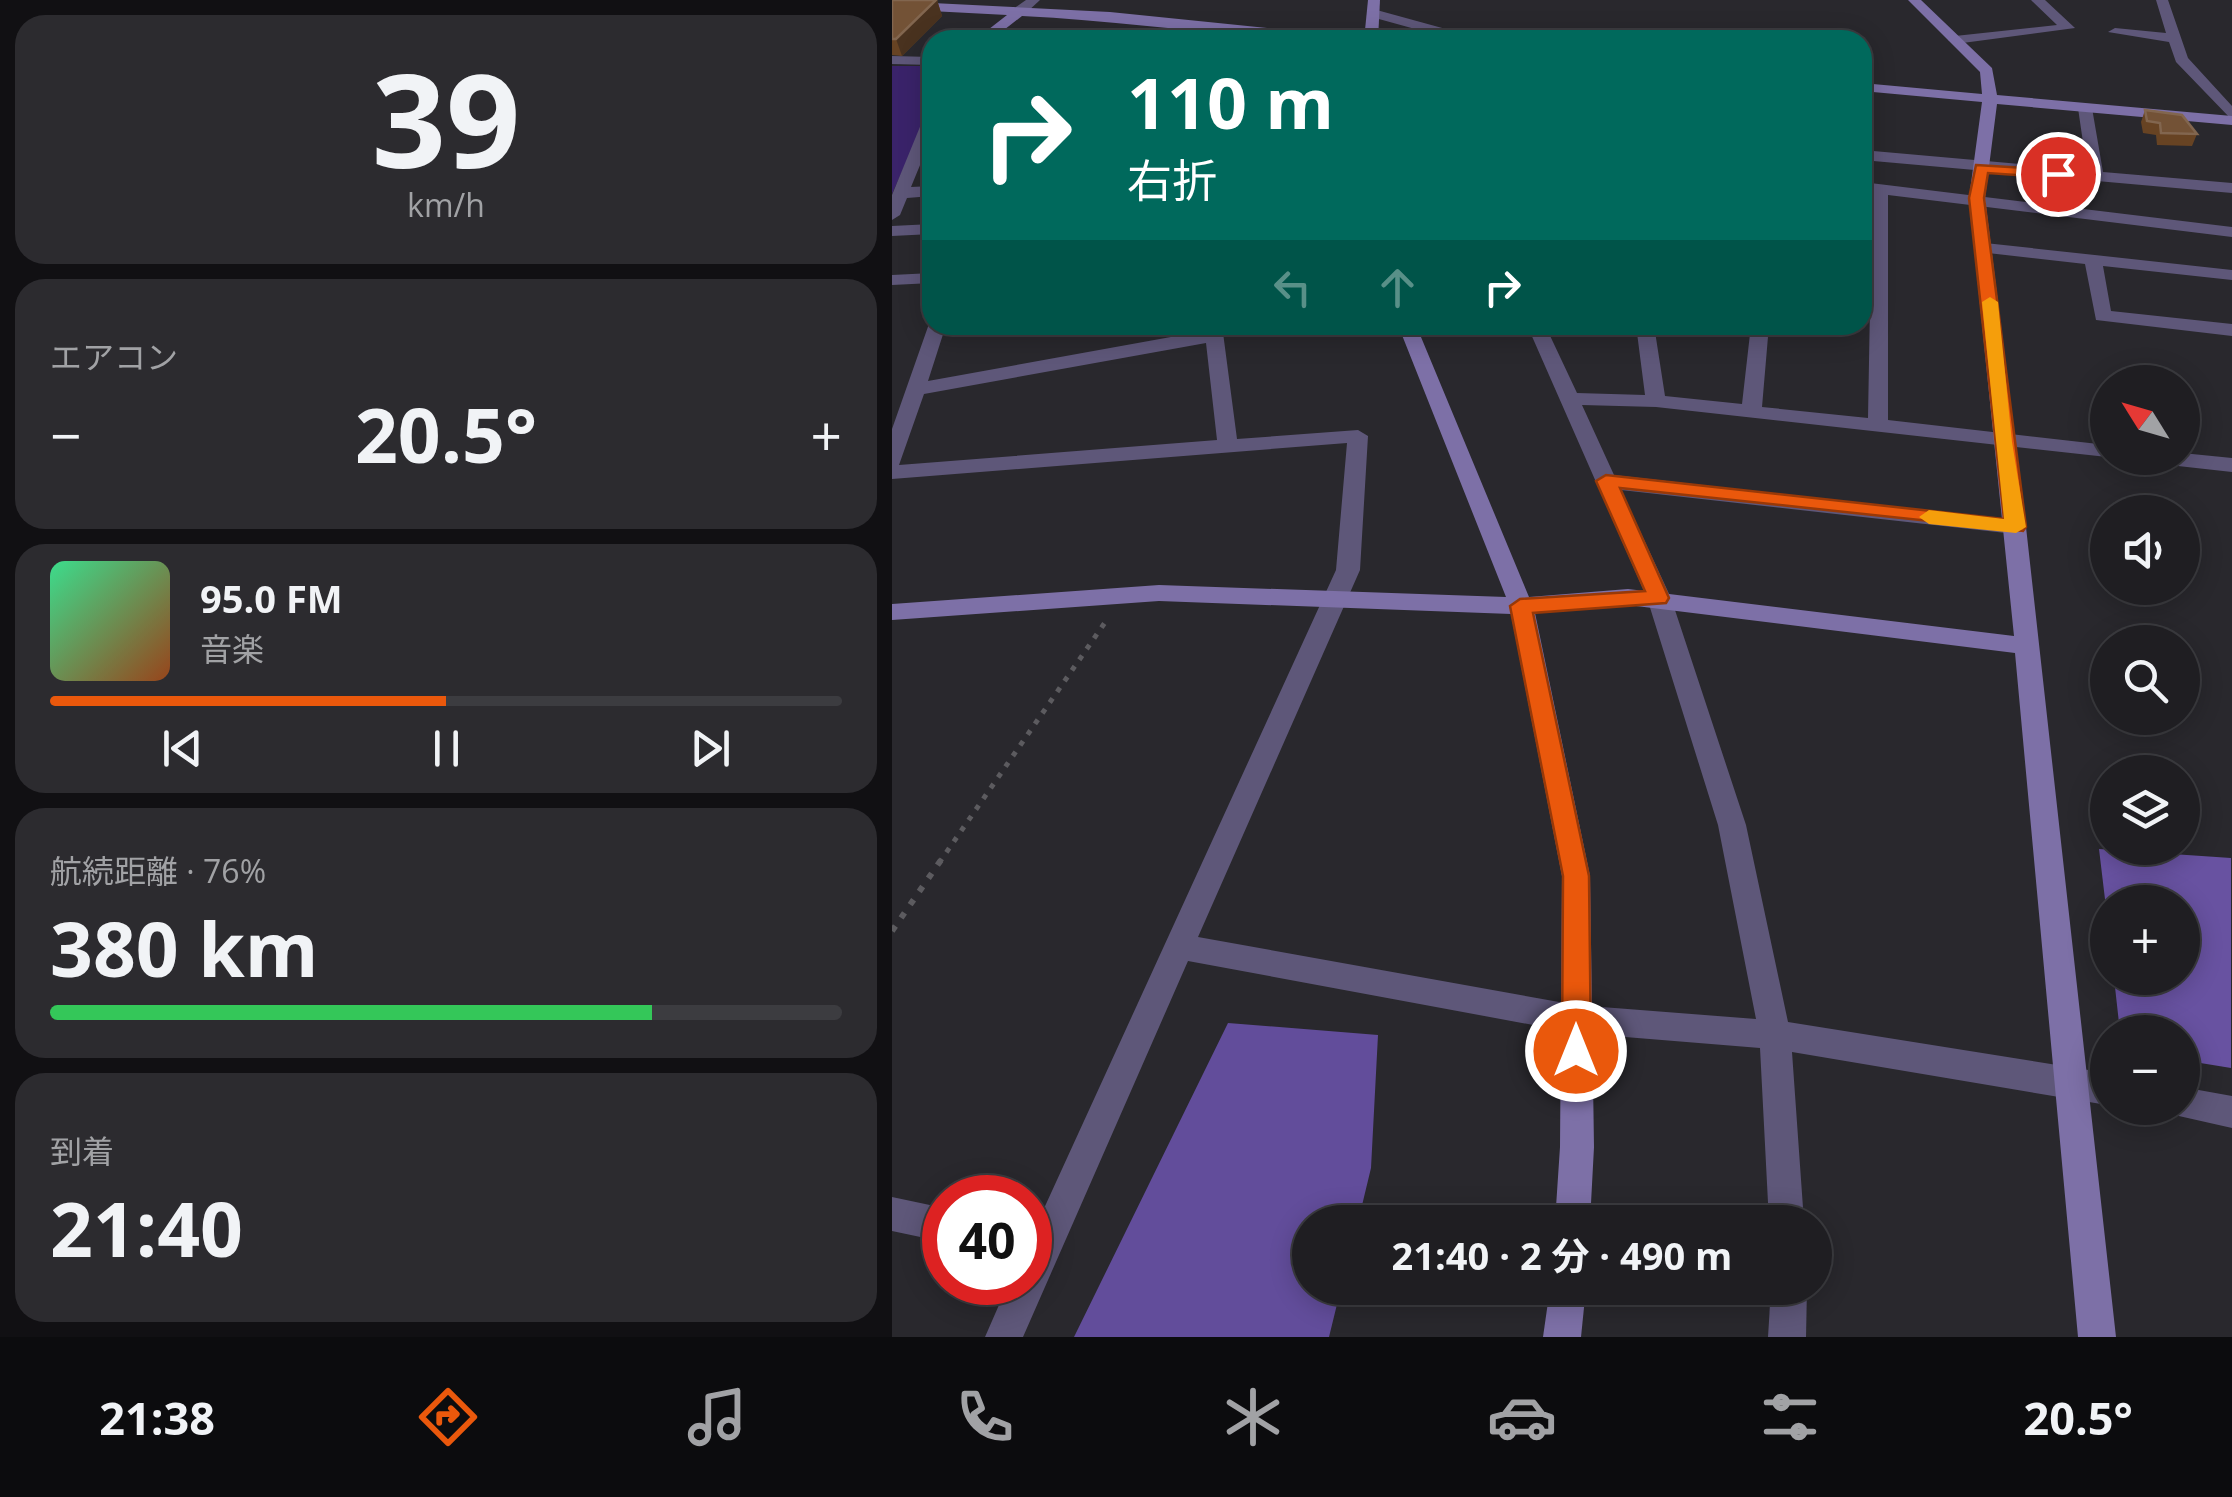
<!DOCTYPE html>
<html lang="ja">
<meta charset="utf-8">
<style>
body{margin:0;font-family:"Open Sans","Noto Sans JP",sans-serif;background:#2c2b2f;color:#f1f3f6;height:100vh;display:flex;flex-direction:column;font-size:38px;white-space:nowrap}
*{box-sizing:border-box;margin:0}
p{font-size:32px;color:#a1a2a5}
.icon{flex:none;width:55px;height:55px;fill:none;stroke:currentColor;stroke-width:2;stroke-linecap:round;stroke-linejoin:round}
.map{position:relative;flex:1;overflow:hidden}
.panel{display:flex;flex-direction:column;gap:15px;padding:15px;background:#111013;width:892px}
.panel>*{flex:none}
.guide{position:absolute;left:30px;top:30px;width:950px;height:305px;border-radius:30px;box-shadow:0 5px 25px #0003,0 0 0 2px #3c3c40;background:#00695c;color:#fff;overflow:hidden}
.needle{width:65px;rotate:307deg}
.buttons{position:absolute;left:1198px;top:365px;display:grid;gap:20px}
.buttons a{display:grid;place-items:center;width:110px;height:110px;border-radius:50%;background:#1f1e22;box-shadow:0 5px 25px #0003,0 0 0 2px #3c3c40;font-size:50px}
.speed{position:absolute;left:30px;top:1175px;display:flex;gap:20px;font-size:50px;font-weight:700;text-align:center}
.speed>*{display:grid;place-content:center;width:130px;height:130px;border-radius:50%;background:#1f1e22;box-shadow:0 5px 25px #0003,0 0 0 2px #3c3c40;line-height:1}
.speed .limit{border:15px solid #d22;background:#fff;color:#111}
.pin{position:absolute;display:grid;place-items:center;width:85px;height:85px;color:#fff;margin:-42px;border:5px solid #fff;border-radius:50%;box-shadow:0 2px 10px #0007}
.me{position:absolute;width:110px;margin:-55px;rotate:0deg;stroke-linejoin:round;filter:drop-shadow(0 0 8px #0008)}
.turn{display:flex;align-items:center;gap:35px;height:210px;padding:0 40px;font-size:45px}
.turn .icon{width:130px;height:130px;stroke-width:2.5}
.turn b{display:block;font-size:70px;line-height:85px}
.lanes{display:flex;align-items:center;height:95px;padding:0 40px;background:#0003;justify-content:center;gap:50px;direction:ltr}
.lanes .off{opacity:.35}
.big{font-size:75px;font-weight:700;line-height:1.1}
.panel .widget{flex:1;display:flex;flex-direction:column;justify-content:center;gap:15px;min-width:0;padding:0 35px;border-radius:30px;background:#2c2b2f}
.panel .dial{align-items:center;gap:0}
.dial b{font-size:130px;line-height:1}
.song{display:flex;align-items:center;gap:30px}
.cover{width:120px;height:120px;border-radius:15px;background:linear-gradient(135deg,hsl(150 70% 55%),hsl(20 70% 35%))}
.played{height:10px;border-radius:5px;background:linear-gradient(90deg,#ea580c 50%,#3c3c40 50%)}
.keys{display:flex;justify-content:space-around;direction:ltr}
.heat{display:flex;justify-content:space-between;align-items:center;font-size:55px;direction:ltr}
.charge{height:15px;border-radius:8px;background:linear-gradient(90deg,#34c759 76%,#3c3c40 0)}
.trip{position:absolute;left:400px;top:1205px;width:540px;height:100px;border-radius:50px;background:#1f1e22;box-shadow:0 5px 25px #0003,0 0 0 2px #3c3c40;font-weight:700;line-height:100px;text-align:center}
.menu{display:flex;height:160px;justify-content:space-around;align-items:center;background:#0c0c0e;color:#a1a2a5}
.menu .icon{width:70px;height:70px}
.menu .on{color:#ea580c}
.menu b{font-size:45px;color:#f1f3f6}
main{display:flex;flex:1;min-height:0}
.map>svg:first-child{display:block}
.green{fill:#3a236a}
.forest{fill:#6852a1}
.water{fill:#624d9b}
.lines{fill:none;stroke-linecap:round;stroke-linejoin:round}
.path-far1{stroke:#5c5b5f;stroke-width:5;stroke-dasharray:5 8;stroke-linecap:butt}
.path{stroke:#5c5b5f;stroke-width:6;stroke-dasharray:6 10;stroke-linecap:butt}
.street{fill:#5e5779;fill-rule:evenodd}
.secondary{fill:#7d70a7;fill-rule:evenodd}
.wall{fill:#674323}
.shaded-wall{fill:#49321f}
.building{fill:#735236;stroke:#82664f;stroke-width:2.5}
.route{fill:#ea580c;stroke:#983908;stroke-width:2.5}
.slow{fill:#f59e0b}
</style>
<main>
<section class="panel">
<div class="widget dial"><b>39</b><p>km/h</p></div>
<div class="widget"><p>エアコン</p>
<div class="heat"><a>−</a><b class="big">20.5°</b><a>+</a></div>
</div>
<div class="widget">
<div class="song"><i class="cover"></i><div><b>95.0 FM</b><p>音楽</p></div></div>
<div class="played"></div>
<div class="keys"><svg class="icon" aria-label="previous" viewBox="0 0 24 24"><path d="M18 5L8 12l10 7zM5 5v14"/></svg><svg class="icon" aria-label="pause" viewBox="0 0 24 24"><path d="M8 5v14M16 5v14"/></svg><svg class="icon" aria-label="next" viewBox="0 0 24 24"><path d="M6 5l10 7-10 7zM19 5v14"/></svg></div>
</div>
<div class="widget"><p>航続距離 · 76%</p><b class="big">380 km</b><div class="charge"></div></div>
<div class="widget"><p>到着</p><b class="big">21:40</b></div>
</section>
<div class="map">
<svg width="1340" height="1337" viewBox="0 0 1340 1337">
<rect width="100%" height="100%" fill="#29282d"/>
<polygon class="green" points="0,66 40,66 40,105 0,194"/>
<polygon class="forest" points="1207,849 1339,858 1339,1068 1290,1060 1290,1032 1228,1032 1222,978 1290,978 1290,902 1215,902 1215,916"/>
<polygon class="water" points="336,1023 486,1035 479,1168 466,1222 418,1222 418,1288 449,1288 437,1337 182,1337"/>
<g class="lines">
<polyline class="path-far1" points="47,863 214,621"/>
<polyline class="path" points="0,931 49,860"/>
<g class="street">
<polygon points="134,0 148,0 134,13 124,13 124,7"/>
<polygon points="1139,0 1153,0 1183,28 1063,44 1056,40 1063,36 1165,25"/>
<polygon points="1264,0 1276,0 1296,58 1340,106 1340,120 1284,62 1277,42 1216,32 1223,28 1274,33"/>
<polygon points="481,9 583,37 585,40 563,40 476,16 476,10"/>
<polygon points="0,56 40,57 40,65 0,64"/>
<polygon points="1193,104 1200,108 1211,172 1340,183 1340,193 970,160 970,150 1195,170 1186,108"/>
<polygon points="40,112 40,136 19,187 40,186 40,196 15,198 8,215 0,220 0,195 32,117"/>
<path d="M 970,182 L 1340,227 L 1340,237 L 996,195 L 996,420 L 1215,445 L 1215,457 L 764,407 L 690,405 L 722,475 L 1131,522 L 1134,527 L 1131,532 L 1123,534 L 729,490 L 779,598 L 854,825 L 896,1022 L 1215,1073 L 1215,1105 L 900,1052 L 912,1222 L 877,1222 L 868,1048 L 684,1033 L 296,961 L 131,1337 L 93,1337 L 117,1282 L 138,1282 L 138,1239 L 444,570 L 455,443 L 0,479 L 0,429 L 38,321 L 40,325 L 54,325 L 36,381 L 312,331 L 312,325 L 330,325 L 345,439 L 466,430 L 476,436 L 468,570 L 306,937 L 684,1005 L 864,1019 L 826,825 L 755,598 L 635,325 L 653,325 L 685,393 L 753,395 L 744,325 L 762,325 L 773,396 L 850,404 L 859,325 L 877,325 L 870,407 L 976,418 L 980,193 L 970,192 ZM 314,343 L 325,440 L 7,465 L 32,394 Z"/>
<polygon points="40,224 40,234 0,236 0,226"/>
<polygon points="1093,243 1340,270 1340,280 1211,266 1219,311 1340,324 1340,336 1204,320 1193,264 1087,252 1087,244"/>
<polygon points="40,273 40,283 0,285 0,275"/>
<polygon points="1290,453 1340,458 1340,472 1277,465 1266,458 1290,458"/>
<polygon points="1290,1087 1340,1096 1340,1128 1278,1114 1276,1108 1290,1108"/>
<polygon points="0,1197 52,1208 52,1242 0,1231"/>
<polygon points="879,1288 915,1288 914,1337 876,1337"/>
</g>
<g class="secondary">
<polygon points="476,0 488,0 486,40 472,40"/>
<polygon points="1016,0 1029,0 1100,68 1105,95 1340,116 1340,125 1105,104 1093,198 1134,527 1224,1337 1186,1337 1123,653 736,605 643,613 698,876 702,1147 698,1222 663,1222 668,1147 670,876 619,614 267,601 0,620 0,604 267,585 614,597 506,325 524,325 637,597 736,589 1122,636 1077,198 1090,102 970,91 970,83 1090,94 1088,72"/>
<path d="M 0,1 L 218,12 L 452,36 L 459,40 C 349,40 240,21 130,16 L 99,40 L 83,40 L 115,15 L 0,9 Z"/>
<polygon points="658,1288 694,1288 689,1337 651,1337"/>
</g>
</g>
<g class="wall">
<polygon points="0,0 45,0 50,16 10,56 0,55"/>
<polygon points="1253,110 1305,134 1300,146 1265,145 1264,135 1251,133 1249,122"/>
</g>
<polygon class="shaded-wall" points="45,0 50,16 10,56 4,39"/>
<g class="building">
<polygon points="0,0 44,0 4,39 0,39"/>
<polygon points="1253,110 1290,115 1305,134 1269,133 1268,123 1255,121"/>
</g>
<polygon class="route" points="1084,165 1166,170 1173,174 1166,178 1096,173 1092,198 1134,527 1131,531 728,488 777,598 774,603 641,613 697,876 699,1051 695,1060 684,1064 674,1060 670,1051 671,876 618,606 628,599 753,591 704,481 714,475 1112,519 1077,198"/>
<polygon class="slow" points="1098,297 1106,302 1120,442 1134,527 1124,533 1037,524 1027,517 1037,510 1112,519 1090,302"/>
</svg>
<div class="buttons">
<a><svg class="needle" viewBox="-14 -14 28 28"><path d="M0-13l5 13h-10z" fill="#e53935"/><path d="M0 13l5-13h-10z" fill="#a1a2a5"/></svg></a>
<a><svg class="icon" aria-label="sound" viewBox="0 0 24 24"><path d="M4 9h4l5-4v14l-5-4H4zM17 9q2 3 0 6"/></svg></a>
<a><svg class="icon" aria-label="search" viewBox="0 0 24 24"><circle cx="10" cy="10" r="6"/><path d="M15 15l6 6"/></svg></a>
<a><svg class="icon" aria-label="layers" viewBox="0 0 24 24"><path d="M12 4l9 5-9 5-9-5zM3 14l9 5 9-5"/></svg></a>
<a>+</a>
<a>−</a>
</div>
<div class="speed"><div class="limit">40</div></div>
<div class="pin" style="left:1166px;top:174px;background:#d93025"><svg class="icon" aria-label="arrive" viewBox="0 0 24 24"><path d="M6 21V4h12l-3 4 3 4H6"/></svg></div>
<svg class="me" style="left:684px;top:1051px" viewBox="-20 -20 40 40"><circle r="17" fill="#ea580c" stroke="#fff" stroke-width="3"/><path d="M0-11L8 9 0 5-8 9z" fill="#fff"/></svg>
<div class="trip">21:40 · 2 分 · 490 m</div>
<div class="guide">
<div class="turn"><svg class="icon" aria-label="right" viewBox="0 0 24 24"><path d="M7 20v-9h11M14 6l5 5-5 5"/></svg><div><b>110 m</b>右折</div></div>
<div class="lanes"><svg class="icon off" aria-label="left" viewBox="0 0 24 24"><path d="M17 20v-9H6M10 6l-5 5 5 5"/></svg><svg class="icon off" aria-label="ahead" viewBox="0 0 24 24"><path d="M12 20V5M6 11l6-6 6 6"/></svg><svg class="icon" aria-label="right" viewBox="0 0 24 24"><path d="M7 20v-9h11M14 6l5 5-5 5"/></svg></div>
</div>
</div>
</main>
<nav class="menu">
<b>21:38</b>
<svg class="icon on" aria-label="directions" viewBox="0 0 24 24"><path d="M12 3l9 9-9 9-9-9zM9 14v-3h6M13 9l2 2-2 2"/></svg>
<svg class="icon" aria-label="music" viewBox="0 0 24 24"><path d="M9 18V5l10-2v13"/><circle cx="6" cy="18" r="3"/><circle cx="16" cy="16" r="3"/></svg>
<svg class="icon" aria-label="phone" viewBox="0 0 24 24"><path d="M5 4h4l2 5-3 2q2 4 5 5l2-3 5 2v4C11 20 4 13 5 4z"/></svg>
<svg class="icon" aria-label="climate" viewBox="0 0 24 24"><path d="M12 3v18M4 7l16 10M4 17L20 7"/></svg>
<svg class="icon" aria-label="car" viewBox="0 0 24 24"><path d="M5 17H2v-5l4-1 3-4h7l3 4 3 1v5h-3M9 17h6M6 11h13"/><circle cx="7" cy="17" r="2"/><circle cx="17" cy="17" r="2"/></svg>
<svg class="icon" aria-label="filters" viewBox="0 0 24 24"><path d="M4 7h16M4 17h16"/><circle cx="9" cy="7" r="2"/><circle cx="15" cy="17" r="2"/></svg>
<b>20.5°</b>
</nav>
